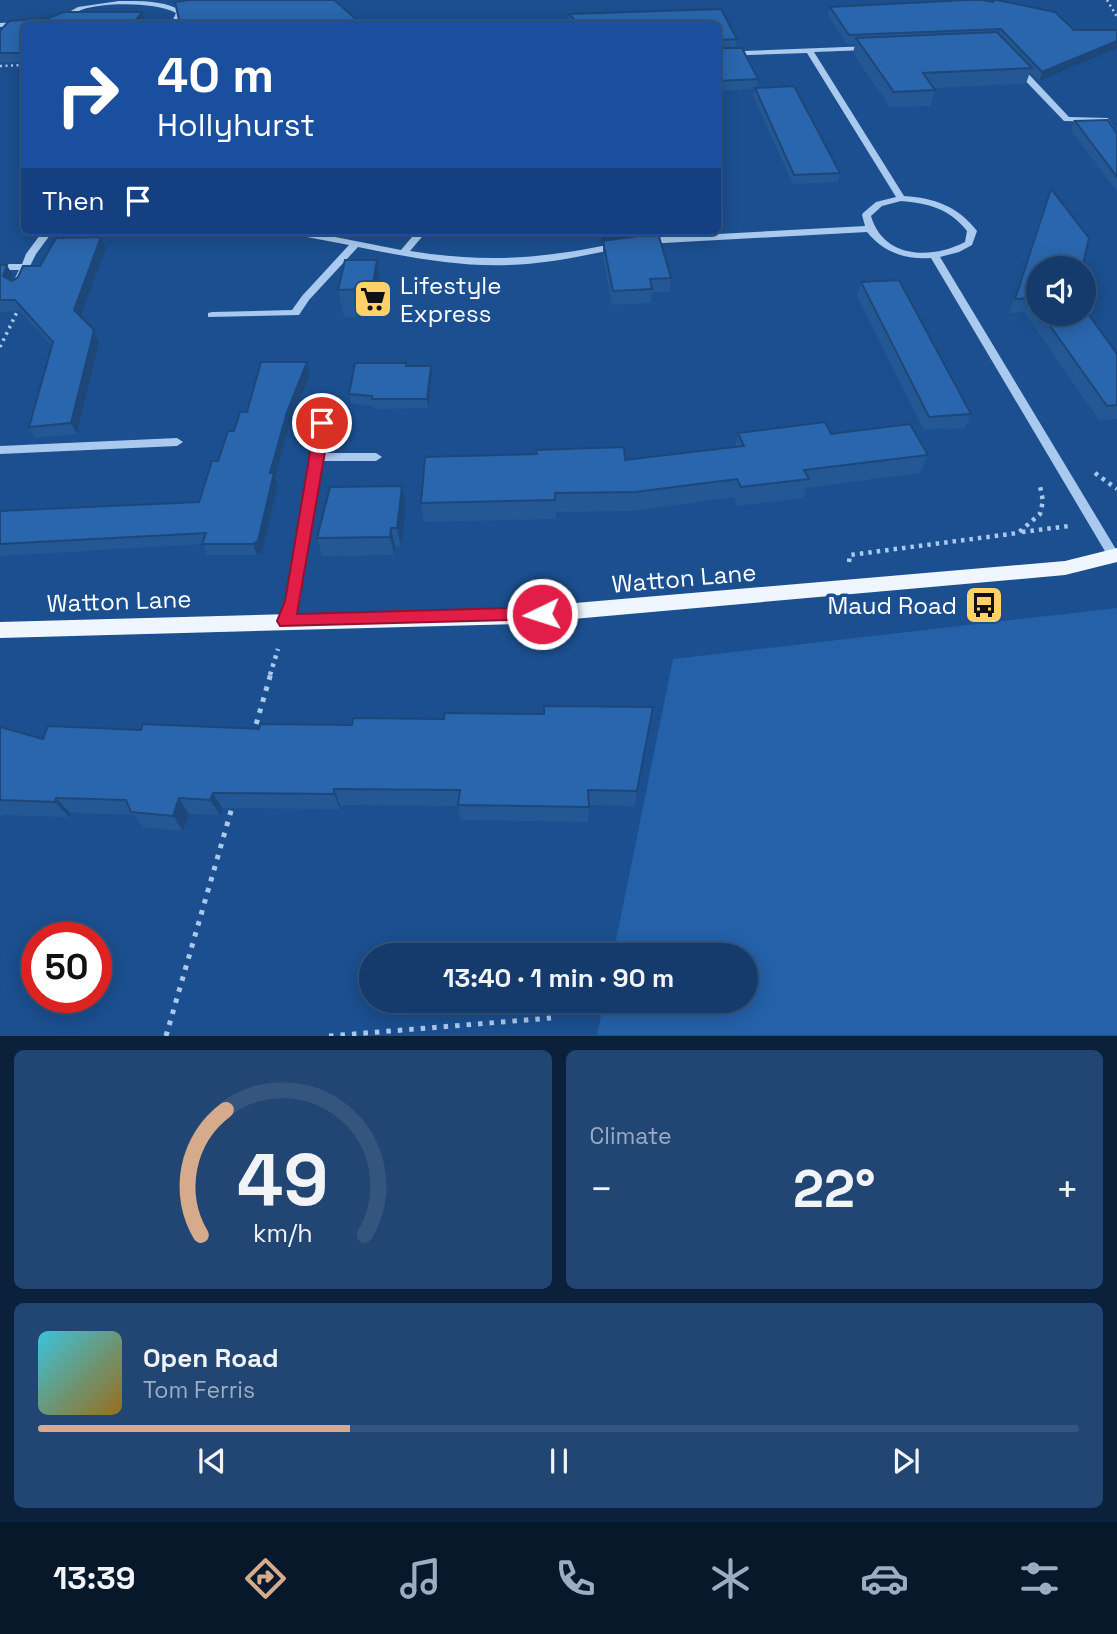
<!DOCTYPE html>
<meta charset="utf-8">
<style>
body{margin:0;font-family:"Space Grotesk",sans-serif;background:#214673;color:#f1f3f6;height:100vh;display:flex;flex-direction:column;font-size:26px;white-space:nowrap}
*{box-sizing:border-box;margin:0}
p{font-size:23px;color:#9dadc1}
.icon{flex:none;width:38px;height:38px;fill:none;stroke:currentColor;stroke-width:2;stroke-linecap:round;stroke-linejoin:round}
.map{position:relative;height:1036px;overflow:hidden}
.panel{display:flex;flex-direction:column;gap:14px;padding:14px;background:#0b203b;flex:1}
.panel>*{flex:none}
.hud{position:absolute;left:21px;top:21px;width:700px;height:214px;border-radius:10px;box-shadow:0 4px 18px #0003,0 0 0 2px #33557e;background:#1a4fa0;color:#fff;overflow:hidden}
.fabs{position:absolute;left:1026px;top:256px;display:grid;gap:14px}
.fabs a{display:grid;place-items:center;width:70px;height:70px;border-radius:50%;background:#143b6b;box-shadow:0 4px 18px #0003,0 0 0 2px #33557e;font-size:35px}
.speed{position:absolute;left:21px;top:922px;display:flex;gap:14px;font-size:35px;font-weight:700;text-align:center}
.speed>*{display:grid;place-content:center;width:91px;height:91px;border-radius:50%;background:#143b6b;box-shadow:0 4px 18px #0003,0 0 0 2px #33557e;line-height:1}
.speed .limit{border:10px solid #d22;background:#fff;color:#111}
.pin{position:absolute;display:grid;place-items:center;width:60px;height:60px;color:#fff;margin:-30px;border:4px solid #fff;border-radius:50%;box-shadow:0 2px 7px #0007}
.me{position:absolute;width:77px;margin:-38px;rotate:266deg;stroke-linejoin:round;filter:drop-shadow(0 0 5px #0008)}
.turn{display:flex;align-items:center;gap:24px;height:147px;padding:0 21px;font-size:32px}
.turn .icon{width:91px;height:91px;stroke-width:2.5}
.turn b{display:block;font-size:49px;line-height:60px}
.then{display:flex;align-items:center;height:66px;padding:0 21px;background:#0003;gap:14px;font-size:26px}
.big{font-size:52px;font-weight:800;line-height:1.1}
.panel .card{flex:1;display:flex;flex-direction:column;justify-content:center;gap:10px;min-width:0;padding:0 24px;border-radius:10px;background:#214673}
.panel .dial{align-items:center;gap:0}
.dial svg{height:182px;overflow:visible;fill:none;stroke:#33557e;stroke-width:7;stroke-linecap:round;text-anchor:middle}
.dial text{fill:#f1f3f6;stroke:none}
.song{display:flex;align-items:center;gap:21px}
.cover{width:84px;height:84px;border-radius:10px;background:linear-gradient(135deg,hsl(190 70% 55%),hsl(40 70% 35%))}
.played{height:7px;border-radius:4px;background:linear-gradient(90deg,#d6ab8b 30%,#33557e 30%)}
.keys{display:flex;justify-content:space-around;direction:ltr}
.heat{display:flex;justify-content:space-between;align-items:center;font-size:38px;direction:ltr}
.panel .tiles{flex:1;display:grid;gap:14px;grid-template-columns:1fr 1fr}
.card:last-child{grid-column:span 2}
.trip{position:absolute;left:359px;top:943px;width:399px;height:70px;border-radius:35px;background:#143b6b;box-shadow:0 4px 18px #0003,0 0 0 2px #33557e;font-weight:800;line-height:70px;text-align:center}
.tab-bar{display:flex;height:112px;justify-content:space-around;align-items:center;background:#08182b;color:#9dadc1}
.tab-bar .icon{width:49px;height:49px}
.tab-bar .on{color:#d6ab8b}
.tab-bar b{font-size:32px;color:#f1f3f6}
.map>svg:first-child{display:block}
.green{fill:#2461a8}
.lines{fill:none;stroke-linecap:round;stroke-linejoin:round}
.path-far3{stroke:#a9c9ee;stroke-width:2.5;stroke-dasharray:2 3.5;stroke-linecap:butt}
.path-far2{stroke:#a9c9ee;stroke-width:3.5;stroke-dasharray:2.5 4.5;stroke-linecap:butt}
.path-far1{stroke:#a9c9ee;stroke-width:4.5;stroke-dasharray:3.5 5;stroke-linecap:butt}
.path{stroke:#a9c9ee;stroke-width:5;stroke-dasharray:4.5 7;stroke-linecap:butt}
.minor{fill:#a9c9ee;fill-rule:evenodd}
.major{fill:#f0f6ff;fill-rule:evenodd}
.wall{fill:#245895}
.shaded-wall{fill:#1d4779}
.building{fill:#2a66ad;stroke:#1d4779;stroke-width:2}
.route{fill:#e11d48;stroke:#92132f;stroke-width:2}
.labels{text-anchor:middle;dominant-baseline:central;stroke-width:7;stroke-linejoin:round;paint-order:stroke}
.poi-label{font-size:24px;fill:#fff;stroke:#1b4f8f;text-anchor:start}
.street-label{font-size:24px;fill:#fff;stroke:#1b4f8f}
</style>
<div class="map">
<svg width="1117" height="1036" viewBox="0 0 1117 1036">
<rect width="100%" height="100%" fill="#1b4f8f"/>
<polygon class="green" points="1117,608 1117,1035 597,1035 604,1001 746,1001 746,956 613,955 673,659"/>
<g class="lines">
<g class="path-far3">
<polyline points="1107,0 1117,17"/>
<polyline points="0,66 24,65"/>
</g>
<polyline class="path-far2" points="0,347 19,308"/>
<g class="path-far1">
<polyline points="1095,473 1117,489"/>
<polyline points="1022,532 1069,526"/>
<polyline points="849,562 850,555 1018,533 1040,514 1043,501 1040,486"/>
<polyline points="270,675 278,649"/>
</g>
<g class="path">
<polyline points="253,735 271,673"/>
<polyline points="166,1036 233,804"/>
<polyline points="329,1036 551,1018"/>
</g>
<g class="minor">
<path d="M 119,1 C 140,1 166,0 183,12 L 177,24 L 171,24 L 176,13 C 155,2 104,2 81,10 C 74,13 68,17 61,20 L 56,19 L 78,7 Z"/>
<polygon points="0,23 21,22 24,24 21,26 0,27"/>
<path d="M 871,46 L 871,50 L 868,50 L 814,52 L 904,196 C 934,198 958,206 977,231 L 972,245 L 959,252 L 940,257 L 1117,551 L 1117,559 L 1109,558 L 931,258 C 906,260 883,252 867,232 L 645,244 L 640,241 L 645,238 L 865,226 L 862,215 L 863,213 L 876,202 L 896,197 L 807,53 L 718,56 L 718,52 ZM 901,201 C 928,203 950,209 967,231 L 965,242 C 930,260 883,258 871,216 L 882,206 Z"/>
<polygon points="1015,66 1021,66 1069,117 1108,118 1117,133 1117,141 1114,141 1102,122 1064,121 1015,70"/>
<polygon points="43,231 53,231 36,254 23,280 17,280 15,278 19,270 0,270 0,264 22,264 26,254"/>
<path d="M 286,231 L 305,231 L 401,250 L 417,231 L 427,231 L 410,251 C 487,263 541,259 617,243 L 622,246 L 617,249 C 581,256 546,264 509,265 C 458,267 408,257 358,247 L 309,300 L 299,315 L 208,317 L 208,313 L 212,312 L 292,310 L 302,296 L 349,245 L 291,234 Z"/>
<polygon points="322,419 328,423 323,453 376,453 382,457 376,461 322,461 300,601 291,625 286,627 281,625 279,621 286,601 316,423"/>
<polygon points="177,438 183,442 177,446 0,454 0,446"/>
</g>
<polygon class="major" points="1117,548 1117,562 1065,575 517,624 0,638 0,622 517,608 1065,561"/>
</g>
<g class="wall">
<polygon points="830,7 1074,30 1039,81 1030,72 1026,84 933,88 935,90 930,106 890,107 853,53 855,44 847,44 828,15"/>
<polygon points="721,9 737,39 736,48 742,48 758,79 757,87 794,86 840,173 838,182 793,184 753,96 754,89 718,91 718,24 569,24 569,14"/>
<polygon points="64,12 142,12 145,20 141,24 24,24 24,62 0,62 0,31 9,21 49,18"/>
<polygon points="1075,121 1117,134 1117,190 1116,190 1071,130"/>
<polygon points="1051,189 1038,268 1038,313 1083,313 1083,288 1096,305 1090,317 1117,354 1117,419 1099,420 1024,312 1009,313 1045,203"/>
<polygon points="599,231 654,231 654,233 671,278 670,292 652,292 651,303 612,305 603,255 603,244 601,244"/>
<polygon points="101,237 106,248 80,317 99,342 77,434 35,438 29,427 52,346 20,311 0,312 0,265 13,276 11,281 40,266"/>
<polygon points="377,260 381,287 376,316 344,317 338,290"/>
<polygon points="861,282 971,414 965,428 924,430 857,296"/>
<polygon points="406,363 407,366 431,366 432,375 428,408 374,409 373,406 351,403 349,394"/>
<polygon points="310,374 290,424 275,478 278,485 262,552 257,555 207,555 203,544 0,556 0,511 199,502 218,461 234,431 247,412"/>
<polygon points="738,433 831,434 928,455 920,473 806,488 803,498 737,506 734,497 633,511 556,512 556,519 424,522 421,503 625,460 735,447"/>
<polygon points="406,505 401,546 395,546 394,555 322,556 317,538"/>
<polygon points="650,724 635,806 589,805 588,822 461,820 458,806 340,805 340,809 222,808 220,815 189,814 183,831 143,827 134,815 70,813 69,817 2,815 0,818 0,727 43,739 141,730 259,729 352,725"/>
</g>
<g class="shaded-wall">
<polygon points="142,12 145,20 141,24 133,24"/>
<polygon points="358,21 359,24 335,24"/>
<polygon points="1117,41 1117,48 1039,81 1042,72"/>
<polygon points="623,231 654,231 653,235 601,244 601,235"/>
<polygon points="101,237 106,248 79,321 74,310"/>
<polygon points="377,260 381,287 376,316 372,289"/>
<polygon points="7,265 13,276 8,287 3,276"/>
<polygon points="94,330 99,342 77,434 71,423"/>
<polygon points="307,362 310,374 290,424 275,478 278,485 262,552 257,555 253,544 270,473 287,412"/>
<polygon points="431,366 432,375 428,408 427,399"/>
<polygon points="402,486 406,505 401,546 397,528"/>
<polygon points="391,528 395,546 394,555 390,537"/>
<polygon points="653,707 650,724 635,806 637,791"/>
<polygon points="334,789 340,805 340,809 334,794"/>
<polygon points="213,793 222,808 220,815 210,800"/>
<polygon points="56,798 70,813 69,817 55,802"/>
<polygon points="179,798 189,814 183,831 173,816"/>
</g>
<g class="building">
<polygon points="190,0 334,0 358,21 335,24 180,24 175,2"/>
<polygon points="967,0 983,0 993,2 994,0 997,0 1055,12 1074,30 1117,30 1117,41 1042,72 1001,29 849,35 830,7"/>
<polygon points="721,9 737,39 718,40 718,24 578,24 569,14"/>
<polygon points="64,12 142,12 133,24 24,24 24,53 0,53 0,31 9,21 49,18"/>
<polygon points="997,32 1032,68 923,73 935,90 894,92 856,38"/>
<polygon points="718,48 742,48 758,79 718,81"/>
<polygon points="794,86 840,173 794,175 755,88"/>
<polygon points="1108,120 1117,134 1117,177 1075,121"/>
<polygon points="1051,189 1089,238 1082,268 1038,268 1038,308 1031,298 1015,299"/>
<polygon points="601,231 623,231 601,235"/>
<polygon points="658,233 671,278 650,279 652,289 613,291 603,241"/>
<polygon points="101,237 74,310 94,330 71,423 29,427 53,342 15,300 0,300 0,265 7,265 3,276 12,281 18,277 23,266 40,266 56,238"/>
<polygon points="345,260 377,260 372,289 338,290"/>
<polygon points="899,280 971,414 929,417 861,282"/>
<polygon points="1083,288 1096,305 1083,306"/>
<polygon points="1083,307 1117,354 1117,405 1107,406 1041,313 1083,313"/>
<polygon points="261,362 307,362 287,412 270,473 274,473 258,541 253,544 202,544 206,533 0,544 0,511 199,502 212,461 218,461 228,431 234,431 240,412 247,412"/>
<polygon points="355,363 406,363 406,366 431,366 427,399 372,399 372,396 349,394"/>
<polygon points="825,422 831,434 910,424 928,455 804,470 809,479 741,487 737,479 635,492 555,493 555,500 421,503 425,457 537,454 536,450 624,447 625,460 744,446 738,433"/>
<polygon points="402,486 397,528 391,528 390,537 317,538 330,487"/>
<polygon points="544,706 653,707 637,791 588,790 589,807 458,805 460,790 334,789 334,794 213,793 210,800 179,798 173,816 131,812 126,800 56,798 55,802 0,800 0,727 43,739 48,726 141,730 143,724 259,729 260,724 352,725 353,718 444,719 445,713 544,714"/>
</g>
<polygon class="route" points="322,418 330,423 297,614 542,607 548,609 551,614 548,619 280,626 277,621 285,601 315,423"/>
<defs>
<symbol id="supermarket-square" viewBox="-11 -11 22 22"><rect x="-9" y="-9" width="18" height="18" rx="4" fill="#ffd166" stroke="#1b4f8f"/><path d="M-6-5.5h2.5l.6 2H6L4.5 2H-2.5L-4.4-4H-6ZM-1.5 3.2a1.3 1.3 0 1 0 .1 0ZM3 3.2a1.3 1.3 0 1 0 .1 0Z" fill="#111"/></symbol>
<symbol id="bus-square" viewBox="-11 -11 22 22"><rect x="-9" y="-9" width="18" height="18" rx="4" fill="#ffd166" stroke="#1b4f8f"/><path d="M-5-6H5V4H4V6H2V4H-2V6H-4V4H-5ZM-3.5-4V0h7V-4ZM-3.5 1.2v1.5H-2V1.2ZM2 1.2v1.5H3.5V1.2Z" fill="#111"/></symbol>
</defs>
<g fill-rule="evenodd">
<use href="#supermarket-square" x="351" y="277" width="44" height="44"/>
<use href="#bus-square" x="962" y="583" width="44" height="44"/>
</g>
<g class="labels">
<g class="poi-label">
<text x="400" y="285">Lifestyle<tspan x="400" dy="28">Express</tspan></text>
<text x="957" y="605" text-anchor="end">Maud Road</text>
</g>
<g class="street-label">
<text transform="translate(684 578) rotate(-5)">Watton Lane</text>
<text transform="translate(119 601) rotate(-2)">Watton Lane</text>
</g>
</g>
</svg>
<div class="fabs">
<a><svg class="icon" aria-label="sound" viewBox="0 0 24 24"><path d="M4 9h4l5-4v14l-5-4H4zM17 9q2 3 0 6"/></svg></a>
</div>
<div class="speed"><div class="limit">50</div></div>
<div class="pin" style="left:322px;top:423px;background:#d93025"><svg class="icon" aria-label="arrive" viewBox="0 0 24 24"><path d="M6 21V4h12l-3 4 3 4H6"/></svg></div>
<svg class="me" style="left:542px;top:614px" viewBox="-20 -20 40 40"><circle r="17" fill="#e11d48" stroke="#fff" stroke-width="3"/><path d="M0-11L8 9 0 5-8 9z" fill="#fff"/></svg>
<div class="trip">13:40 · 1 min · 90 m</div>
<div class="hud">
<div class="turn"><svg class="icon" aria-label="right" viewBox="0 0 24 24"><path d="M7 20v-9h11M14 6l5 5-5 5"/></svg><div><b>40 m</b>Hollyhurst</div></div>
<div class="then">Then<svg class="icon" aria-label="arrive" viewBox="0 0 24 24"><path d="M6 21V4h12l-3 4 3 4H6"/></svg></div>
</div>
</div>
<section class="panel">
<div class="tiles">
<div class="card dial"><svg viewBox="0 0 100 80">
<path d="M14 69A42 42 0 1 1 86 69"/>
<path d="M14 69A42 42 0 0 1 25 14" stroke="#d6ab8b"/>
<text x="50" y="56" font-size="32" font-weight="700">49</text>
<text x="50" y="72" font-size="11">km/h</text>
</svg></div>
<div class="card"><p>Climate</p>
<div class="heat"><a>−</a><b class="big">22°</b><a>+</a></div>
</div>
<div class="card">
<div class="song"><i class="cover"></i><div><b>Open Road</b><p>Tom Ferris</p></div></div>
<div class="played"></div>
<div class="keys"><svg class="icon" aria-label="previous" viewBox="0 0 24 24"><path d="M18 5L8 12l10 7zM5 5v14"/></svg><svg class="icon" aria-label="pause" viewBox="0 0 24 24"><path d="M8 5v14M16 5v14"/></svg><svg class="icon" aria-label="next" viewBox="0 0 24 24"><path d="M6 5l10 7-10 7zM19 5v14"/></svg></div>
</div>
</div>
</section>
<nav class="tab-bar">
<b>13:39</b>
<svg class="icon on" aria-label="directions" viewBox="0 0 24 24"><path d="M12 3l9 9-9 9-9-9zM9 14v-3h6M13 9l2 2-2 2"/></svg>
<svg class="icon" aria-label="music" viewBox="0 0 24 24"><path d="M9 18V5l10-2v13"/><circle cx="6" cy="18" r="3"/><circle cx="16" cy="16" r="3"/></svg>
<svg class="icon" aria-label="phone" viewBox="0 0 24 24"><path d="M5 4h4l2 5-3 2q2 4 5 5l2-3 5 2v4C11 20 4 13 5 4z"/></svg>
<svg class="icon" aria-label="climate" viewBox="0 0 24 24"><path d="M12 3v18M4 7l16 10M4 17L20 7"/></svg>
<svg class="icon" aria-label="car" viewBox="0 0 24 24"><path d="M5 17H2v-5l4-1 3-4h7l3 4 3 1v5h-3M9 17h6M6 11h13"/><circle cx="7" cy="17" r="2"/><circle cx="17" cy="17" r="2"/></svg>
<svg class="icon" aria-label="filters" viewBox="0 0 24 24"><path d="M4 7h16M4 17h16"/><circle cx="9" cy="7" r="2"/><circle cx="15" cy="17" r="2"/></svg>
</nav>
